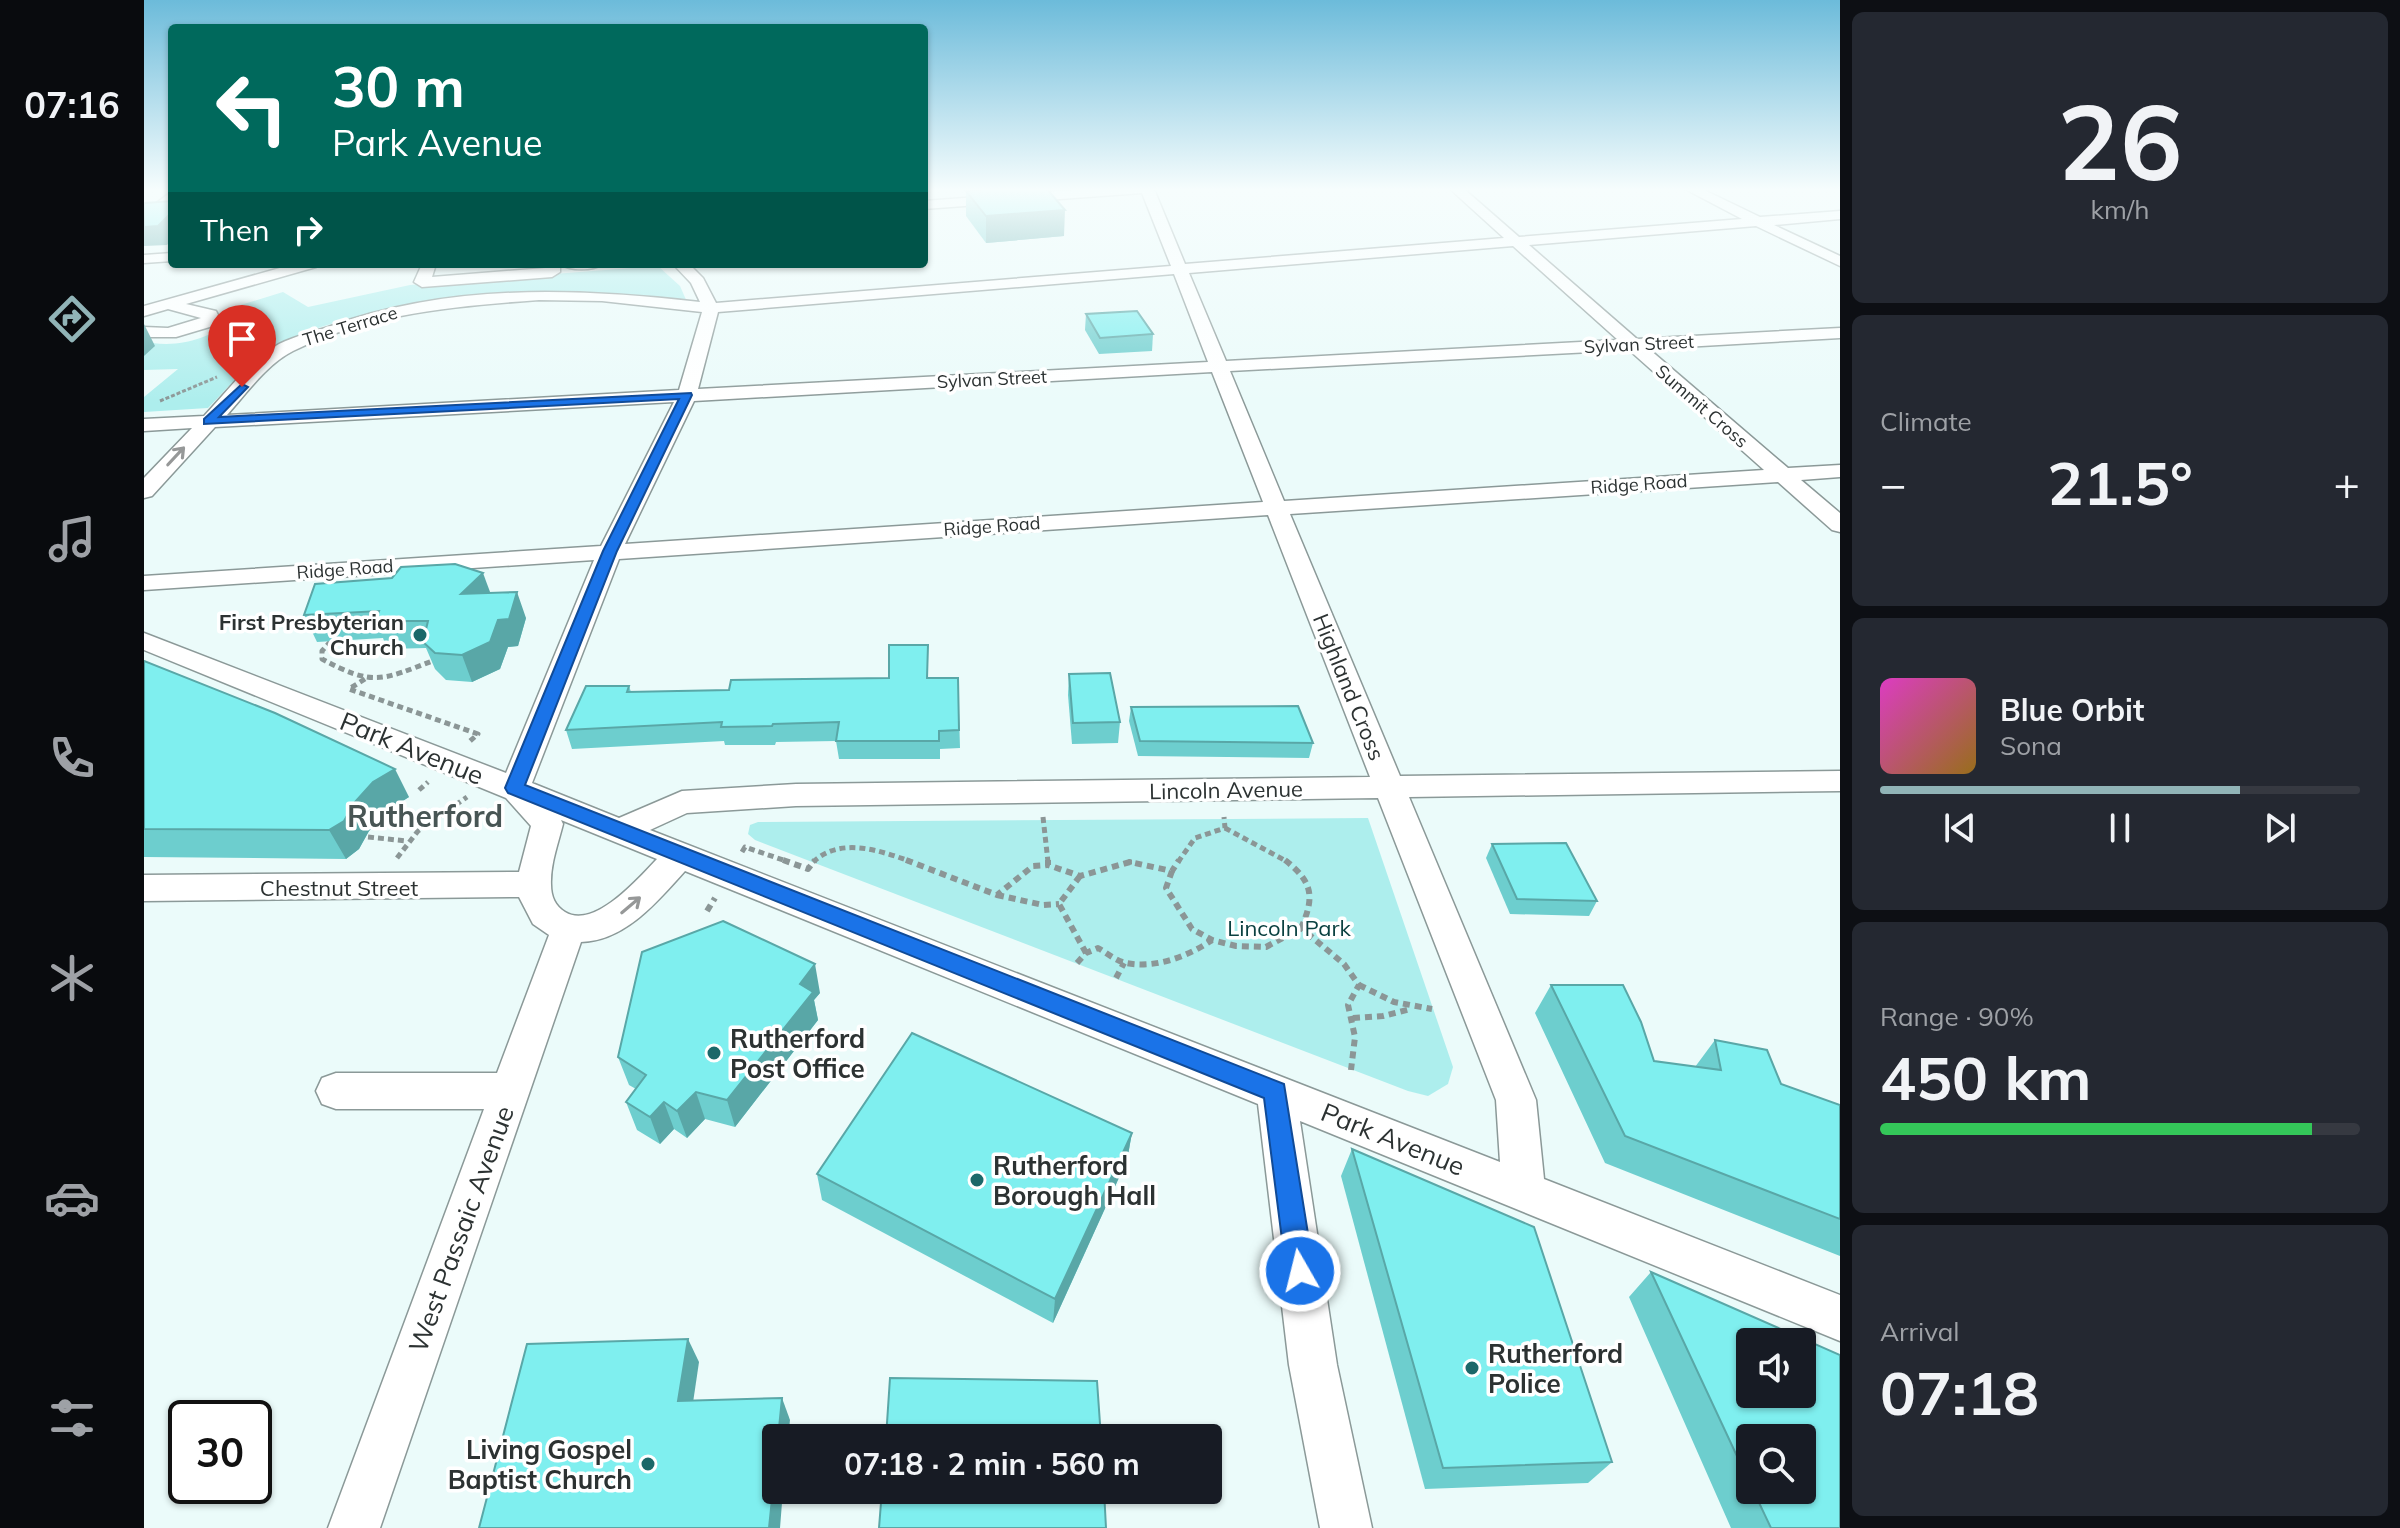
<!DOCTYPE html>
<meta charset="utf-8">
<style>
body{margin:0;font-family:Mulish,sans-serif;background:#242831;color:#f1f3f6;height:100vh;display:flex;flex-direction:column;font-size:30px;white-space:nowrap}
*{box-sizing:border-box;margin:0}
p{font-size:26px;color:#9ea1a6}
.icon{flex:none;width:44px;height:44px;fill:none;stroke:currentColor;stroke-width:2;stroke-linecap:round;stroke-linejoin:round}
.map{position:relative;flex:1;overflow:hidden}
.panel{display:flex;flex-direction:column;gap:12px;padding:12px;background:#0d0f14;width:560px}
.panel>*{flex:none}
.hud{position:absolute;left:24px;top:24px;width:760px;height:244px;border-radius:8px;box-shadow:0 2px 6px #0004;background:#00695c;color:#fff;overflow:hidden}
.controls{position:absolute;left:1592px;top:1328px;display:grid;gap:16px}
.controls a{display:grid;place-items:center;width:80px;height:80px;border-radius:8px;background:#171b24;box-shadow:0 2px 6px #0004;font-size:40px}
.speed{position:absolute;left:24px;top:1400px;display:flex;gap:16px;font-size:40px;font-weight:700;text-align:center}
.speed>*{display:grid;place-content:center;width:104px;height:104px;border-radius:50%;background:#171b24;box-shadow:0 2px 6px #0004;line-height:1}
.speed .limit{border:4px solid #111;border-radius:12px;background:#fff;color:#111}
.pin{position:absolute;display:grid;place-items:center;width:68px;height:68px;color:#fff;margin:-82px -34px;border-radius:50% 50% 50% 0;rotate:-45deg;box-shadow:0 0 8px #0007}
.pin .icon{rotate:45deg}
.me{position:absolute;width:88px;margin:-44px;rotate:352deg;stroke-linejoin:round;filter:drop-shadow(0 0 6px #0008)}
.turn{display:flex;align-items:center;gap:28px;height:168px;padding:0 32px;font-size:36px}
.turn .icon{width:104px;height:104px;stroke-width:2.5}
.turn b{display:block;font-size:56px;line-height:68px}
.then{display:flex;align-items:center;height:76px;padding:0 32px;background:#0003;gap:16px;font-size:30px}
.big{font-size:60px;font-weight:700;line-height:1.1}
.panel .widget{flex:1;display:flex;flex-direction:column;justify-content:center;gap:12px;min-width:0;padding:0 28px;border-radius:12px;background:#242831}
.panel .dial{align-items:center;gap:0}
.dial b{font-size:104px;line-height:1}
.song{display:flex;align-items:center;gap:24px}
.cover{width:96px;height:96px;border-radius:12px;background:linear-gradient(135deg,hsl(310 70% 55%),hsl(40 70% 35%))}
.played{height:8px;border-radius:4px;background:linear-gradient(90deg,#91b4b7 75%,#363941 75%)}
.keys{display:flex;justify-content:space-around;direction:ltr}
.heat{display:flex;justify-content:space-between;align-items:center;font-size:44px;direction:ltr}
.charge{height:12px;border-radius:6px;background:linear-gradient(90deg,#34c759 90%,#363941 0)}
.trip{position:absolute;left:618px;top:1424px;width:460px;height:80px;border-radius:8px;background:#171b24;box-shadow:0 2px 6px #0004;font-weight:700;line-height:80px;text-align:center}
main{display:flex;flex:1;min-height:0}
.menu{display:flex;flex-direction:column;width:144px;justify-content:space-around;align-items:center;background:#090b0e;color:#9ea1a6}
.menu .icon{width:56px;height:56px}
.menu .current{color:#91b4b7}
.menu b{font-size:36px;color:#f1f3f6}
.map>svg:first-child{display:block}
.green{fill:#adeeed}
.lines{fill:none;stroke-linecap:round;stroke-linejoin:round}
.minor-casing{stroke:#8b9998;stroke-width:3}
.path-far2{stroke:#8b9696;stroke-width:3;stroke-dasharray:4 2;stroke-linecap:butt}
.path-far1{stroke:#8b9696;stroke-width:5;stroke-dasharray:6 4;stroke-linecap:butt}
.path{stroke:#8b9696;stroke-width:6;stroke-dasharray:7 5;stroke-linecap:butt}
.minor{fill:#fff;fill-rule:evenodd}
.wall{fill:#6dcece;fill-rule:evenodd}
.shaded-wall{fill:#59a7a7}
.building{fill:#7fefef;stroke:#59a7a7;stroke-width:2;fill-rule:evenodd}
.oneway{stroke:#969898}
.route{fill:#1a73e8;stroke:#114b97;stroke-width:2}
.poi-dot{fill:#1b6869;stroke:#fff;stroke-width:3}
.labels{text-anchor:middle;dominant-baseline:central;stroke-width:7;stroke-linejoin:round;paint-order:stroke}
.far-street-label{font-size:18px;fill:#2c3232;stroke:#fff}
.poi-label{font-size:22px;font-weight:bold;fill:#2c3232;stroke:#fff;text-anchor:end}
.street-label{font-size:22px;fill:#2c3232;stroke:#fff}
.park-label{font-size:22px;fill:#0b4141;stroke:#fff}
.near-street-label{font-size:26px;fill:#2c3232;stroke:#fff}
.near-poi-label{font-size:26px;font-weight:bold;fill:#2c3232;stroke:#fff;text-anchor:start}
.district-label{font-size:30px;font-weight:bold;fill:#485554;stroke:#fff}
</style>
<main>
<nav class="menu">
<b>07:16</b>
<svg class="icon current" aria-label="directions" viewBox="0 0 24 24"><path d="M12 3l9 9-9 9-9-9zM9 14v-3h6M13 9l2 2-2 2"/></svg>
<svg class="icon" aria-label="music" viewBox="0 0 24 24"><path d="M9 18V5l10-2v13"/><circle cx="6" cy="18" r="3"/><circle cx="16" cy="16" r="3"/></svg>
<svg class="icon" aria-label="phone" viewBox="0 0 24 24"><path d="M5 4h4l2 5-3 2q2 4 5 5l2-3 5 2v4C11 20 4 13 5 4z"/></svg>
<svg class="icon" aria-label="climate" viewBox="0 0 24 24"><path d="M12 3v18M4 7l16 10M4 17L20 7"/></svg>
<svg class="icon" aria-label="car" viewBox="0 0 24 24"><path d="M5 17H2v-5l4-1 3-4h7l3 4 3 1v5h-3M9 17h6M6 11h13"/><circle cx="7" cy="17" r="2"/><circle cx="17" cy="17" r="2"/></svg>
<svg class="icon" aria-label="filters" viewBox="0 0 24 24"><path d="M4 7h16M4 17h16"/><circle cx="9" cy="7" r="2"/><circle cx="15" cy="17" r="2"/></svg>
</nav>
<div class="map">
<svg width="1696" height="1528" viewBox="0 0 1696 1528">
<rect width="100%" height="100%" fill="#ebfbfa"/>
<g class="green">
<path d="M 514,266 L 536,286 L 543,302 C 453,287 367,292 277,306 C 226,313 171,323 126,350 C 102,364 84,388 64,408 L 0,412 L 0,397 L 34,369 L 0,370 L 0,354 L 8,343 C 42,347 60,337 91,323 L 84,309 L 139,292 L 164,307 L 266,285 Z"/>
<polygon points="1224,818 1309,1067 1304,1084 1284,1096 1264,1091 611,840 604,834 606,825 614,822"/>
</g>
<g class="lines">
<defs>
<g id="minor">
<path d="M 943,189 L 1010,189 L 1041,264 L 1360,238 L 1306,189 L 1320,189 L 1375,237 L 1598,219 L 1541,189 L 1558,189 L 1616,217 L 1696,211 L 1696,219 L 1630,225 L 1696,256 L 1696,266 L 1612,226 L 1385,245 L 1493,339 L 1696,328 L 1696,338 L 1505,349 L 1644,468 L 1696,465 L 1696,477 L 1657,480 L 1696,513 L 1696,532 L 1688,530 L 1634,482 L 1146,514 L 1256,776 L 1696,771 L 1696,791 L 1265,797 L 1392,1100 L 1400,1179 L 1696,1295 L 1696,1341 L 1156,1121 L 1193,1365 L 1228,1528 L 1176,1528 L 1145,1365 L 1114,1104 L 541,871 C 514,901 481,941 437,942 L 236,1528 L 184,1528 L 340,1109 L 192,1109 L 178,1104 L 172,1091 L 178,1078 L 192,1073 L 353,1073 L 405,935 L 389,924 L 375,897 L 0,901 L 0,875 L 375,872 L 387,826 L 362,798 L 0,650 L 0,633 L 362,773 L 450,560 L 0,590 L 0,576 L 457,546 L 530,402 L 71,427 L 8,496 L 0,498 L 0,478 L 48,428 L 0,431 L 0,419 L 60,416 C 83,392 106,360 135,344 C 151,336 170,332 187,326 C 307,283 432,288 556,302 L 547,283 L 529,264 L 545,264 L 559,278 L 572,303 L 1027,266 L 998,193 L 780,209 L 780,201 ZM 1369,246 L 1474,340 L 1082,361 L 1045,273 ZM 1030,274 L 1064,362 L 554,389 L 574,312 ZM 395,300 L 458,301 L 558,312 L 535,390 L 83,415 C 102,394 123,364 149,351 C 226,313 312,306 395,300 ZM 1485,350 L 1620,470 L 1140,501 L 1086,371 ZM 1068,372 L 1119,502 L 481,544 L 550,401 ZM 1124,515 L 1226,777 L 652,784 L 538,791 L 475,818 L 388,783 L 475,559 ZM 1234,798 L 1352,1100 L 1356,1162 L 506,830 L 543,813 L 652,806 ZM 417,820 L 513,859 C 495,878 450,930 421,912 C 411,906 407,896 407,885 C 406,865 414,844 419,824 Z"/>
<polygon points="28,191 28,202 0,224 0,213"/>
<polygon points="28,253 28,261 0,263 0,255"/>
<polygon points="150,264 174,264 172,267 42,304 72,311 74,315 69,326 32,337 0,337 0,327 24,328 57,318 24,309 0,316 0,306"/>
<polygon points="278,264 292,264 288,277 401,268 402,264 416,264 416,272 408,277 278,287 270,282"/>
<path d="M 417,264 L 458,264 C 449,271 426,271 417,264 Z"/>
</g>
</defs>
<use href="#minor" class="minor-casing"/>
<polyline class="path-far2" points="16,401 73,377"/>
<g class="path-far1">
<path d="M 187,641 L 178,651 L 178,659 C 230,687 238,680 291,660"/>
<polyline points="221,679 205,689 334,734 325,742"/>
<polyline points="275,790 284,782"/>
<polyline points="899,817 904,862"/>
<polyline points="1081,828 1144,862"/>
<polyline points="224,837 263,841"/>
<polyline points="598,852 601,847 645,862"/>
<polyline points="253,858 274,831 323,797"/>
<path d="M 669,862 C 697,836 737,851 768,862"/>
<polyline points="984,862 988,862"/>
<polyline points="1034,862 1051,838 1081,828 1080,817"/>
</g>
<g class="path">
<polyline points="639,860 664,869 671,860"/>
<polyline points="762,860 853,895 889,866 904,865"/>
<polyline points="904,860 904,865 936,876 986,862 1028,871 1035,860"/>
<path d="M 1141,860 C 1169,882 1171,897 1157,928"/>
<polyline points="1028,871 1022,888 1048,929 1068,940 1092,946 1122,947 1157,928 1200,964 1215,985 1204,1005 1211,1037 1207,1070"/>
<polyline points="936,876 915,904 942,953"/>
<polyline points="853,895 899,905 915,904"/>
<polyline points="563,911 571,898"/>
<path d="M 933,963 L 942,953 L 954,948 C 963,953 972,961 982,963 C 1011,969 1045,956 1068,940"/>
<polyline points="972,978 980,963"/>
<polyline points="1215,985 1250,1002 1288,1009"/>
<polyline points="1209,1018 1239,1016 1267,1009"/>
</g>
<use href="#minor" class="minor"/>
</g>
<g class="wall">
<polygon points="822,191 920,236 842,243 822,216"/>
<polygon points="942,314 1009,334 1008,351 955,354 941,330"/>
<polygon points="347,593 382,618 374,646 364,647 356,669 328,682 302,680 291,669 282,648 243,649 239,638 173,642 160,615"/>
<polygon points="0,661 265,797 243,811 225,831 215,849 202,859 0,857"/>
<polygon points="925,674 976,722 974,743 928,744 924,695"/>
<polygon points="784,678 814,678 816,748 796,749 796,759 695,759 692,741 632,742 631,745 581,745 580,741 428,749 422,730 485,686 487,692 585,690"/>
<polygon points="987,707 1169,743 1165,758 994,756 985,721"/>
<polygon points="1348,844 1453,901 1445,916 1366,914 1342,858"/>
<polygon points="1407,985 1510,1061 1551,1067 1571,1040 1637,1084 1696,1105 1696,1256 1461,1163 1391,1013"/>
<polygon points="676,993 670,1000 674,1020 591,1127 561,1119 543,1138 530,1129 516,1144 493,1130 482,1102 492,1089 485,1085 474,1057"/>
<polygon points="988,1133 983,1160 909,1323 678,1200 673,1174"/>
<polygon points="1208,1149 1468,1462 1444,1483 1281,1489 1197,1176"/>
<path d="M 1507,1272 L 1696,1528 L 1587,1528 L 1485,1297 ZM 1606,1438 L 1658,1490 L 1606,1490 Z"/>
</g>
<g class="shaded-wall">
<polygon points="921,210 920,236 842,243 842,216"/>
<polygon points="28,212 28,240 23,245 0,246 0,227"/>
<polygon points="0,324 11,346 0,356"/>
<polygon points="339,573 349,600 317,594"/>
<polygon points="373,592 382,618 374,646 364,647 356,669 328,682 318,655 354,620"/>
<polygon points="251,769 265,797 243,811 225,831 215,849 202,859 185,830 229,782"/>
<polygon points="671,964 676,993 670,1000 674,1020 591,1127 583,1100 656,984"/>
<polygon points="552,1092 561,1119 543,1138 533,1111"/>
<polygon points="520,1102 530,1129 516,1144 506,1117"/>
<polygon points="988,1133 983,1160 909,1323 911,1299"/>
<polygon points="544,1339 555,1362 546,1423 534,1401"/>
<polygon points="638,1398 646,1420 644,1438 634,1438"/>
<polygon points="632,1460 632,1490 639,1490 636,1528 625,1528"/>
</g>
<g class="building">
<polygon points="837,189 903,189 921,210 842,216 822,191"/>
<polygon points="28,201 28,212 14,226 0,227 0,204 1,203"/>
<polygon points="993,311 1009,334 956,338 942,314"/>
<polygon points="311,564 339,573 317,594 373,592 365,619 354,620 346,642 318,655 291,653 279,642 284,621 231,621 235,611 160,615 171,584 248,578 257,567"/>
<polygon points="745,645 784,645 783,678 814,678 815,730 795,731 795,741 692,741 695,722 629,724 628,726 577,727 578,722 422,730 442,686 485,686 483,692 585,690 587,680 745,678"/>
<polygon points="0,661 131,713 251,769 229,782 210,803 200,821 185,830 0,829"/>
<polygon points="966,673 976,722 929,723 925,674"/>
<polygon points="1154,706 1169,743 996,741 987,707"/>
<polygon points="1422,843 1453,901 1373,899 1348,844"/>
<polygon points="579,921 671,964 656,984 669,992 583,1100 552,1092 533,1111 520,1102 506,1117 482,1102 502,1075 474,1057 498,952"/>
<polygon points="1407,985 1479,985 1497,1022 1510,1061 1577,1070 1571,1040 1623,1050 1637,1084 1696,1105 1696,1219 1481,1136"/>
<polygon points="768,1033 988,1133 911,1299 673,1174"/>
<polygon points="1208,1149 1390,1227 1468,1462 1299,1468"/>
<path d="M 1507,1272 L 1696,1355 L 1696,1528 L 1627,1528 L 1609,1490 L 1658,1490 L 1658,1438 L 1606,1438 L 1606,1484 ZM 1606,1342 L 1658,1342 L 1658,1394 L 1606,1394 Z"/>
<polygon points="544,1339 534,1401 638,1398 634,1438 632,1438 632,1460 625,1528 335,1528 383,1344"/>
<polygon points="746,1378 953,1381 957,1438 742,1438"/>
<polygon points="738,1490 960,1490 962,1528 735,1528"/>
</g>
<defs><path id="oneway-shaft" d="M-6 0H5M1.5-3L5.5 0L1.5 3" fill="none" stroke-width="1.6" stroke-linecap="round" stroke-linejoin="round" transform="scale(2)"/></defs>
<g class="oneway">
<use href="#oneway-shaft" transform="translate(32 456) rotate(-47)"/>
<use href="#oneway-shaft" transform="translate(487 905) rotate(-40)"/>
</g>
<linearGradient id="sky" x2="0" y2="1"><stop stop-color="#6cbbda"/><stop offset="0.47" stop-color="#f6fdfd"/><stop offset="1" stop-color="#f6fdfd" stop-opacity="0"/></linearGradient>
<rect width="1696" height="403" fill="url(#sky)"/>
<polygon class="route" points="98,384 104,387 75,417 547,393 548,395 473,551 381,785 1140,1084 1170,1271 1166,1280 1156,1284 1146,1280 1142,1271 1120,1098 364,793 361,788 459,551 535,399 60,424 60,419"/>
<g class="poi-dot">
<circle cx="276" cy="635" r="8"/>
<circle cx="570" cy="1053" r="8"/>
<circle cx="833" cy="1180" r="8"/>
<circle cx="1328" cy="1368" r="8"/>
<circle cx="504" cy="1464" r="8"/>
</g>
<g class="labels">
<g class="far-street-label">
<text transform="translate(206 326) rotate(-17)">The Terrace</text>
<text transform="translate(1495 344) rotate(-3)">Sylvan Street</text>
<text transform="translate(848 379) rotate(-3)">Sylvan Street</text>
<text transform="translate(1558 406) rotate(41)">Summit Cross</text>
<text transform="translate(1495 484) rotate(-4)">Ridge Road</text>
<text transform="translate(848 526) rotate(-4)">Ridge Road</text>
<text transform="translate(201 569) rotate(-4)">Ridge Road</text>
</g>
<g class="poi-label">
<text x="260" y="622">First Presbyterian<tspan x="260" dy="25">Church</tspan></text>
</g>
<g class="street-label">
<text transform="translate(1205 687) rotate(68)">Highland Cross</text>
<text transform="translate(1082 790) rotate(-1)">Lincoln Avenue</text>
<text x="195" y="888">Chestnut Street</text>
</g>
<g class="park-label">
<text x="1145" y="928">Lincoln Park</text>
</g>
<g class="near-street-label">
<text transform="translate(268 748) rotate(22)">Park Avenue</text>
<text transform="translate(1249 1139) rotate(22)">Park Avenue</text>
<text transform="translate(317 1229) rotate(-70)">West Passaic Avenue</text>
</g>
<g class="near-poi-label">
<text x="586" y="1038">Rutherford<tspan x="586" dy="30">Post Office</tspan></text>
<text x="849" y="1165">Rutherford<tspan x="849" dy="30">Borough Hall</tspan></text>
<text x="1344" y="1353">Rutherford<tspan x="1344" dy="30">Police</tspan></text>
<text x="488" y="1449" text-anchor="end">Living Gospel<tspan x="488" dy="30">Baptist Church</tspan></text>
</g>
<g class="district-label">
<text x="281" y="816">Rutherford</text>
</g>
</g>
</svg>
<div class="controls">
<a><svg class="icon" aria-label="sound" viewBox="0 0 24 24"><path d="M4 9h4l5-4v14l-5-4H4zM17 9q2 3 0 6"/></svg></a>
<a><svg class="icon" aria-label="search" viewBox="0 0 24 24"><circle cx="10" cy="10" r="6"/><path d="M15 15l6 6"/></svg></a>
</div>
<div class="speed"><div class="limit">30</div></div>
<div class="pin" style="left:98px;top:387px;background:#d93025"><svg class="icon" aria-label="arrive" viewBox="0 0 24 24"><path d="M6 21V4h12l-3 4 3 4H6"/></svg></div>
<svg class="me" style="left:1156px;top:1271px" viewBox="-20 -20 40 40"><circle r="17" fill="#1a73e8" stroke="#fff" stroke-width="3"/><path d="M0-11L8 9 0 5-8 9z" fill="#fff"/></svg>
<div class="trip">07:18 · 2 min · 560 m</div>
<div class="hud">
<div class="turn"><svg class="icon" aria-label="left" viewBox="0 0 24 24"><path d="M17 20v-9H6M10 6l-5 5 5 5"/></svg><div><b>30 m</b>Park Avenue</div></div>
<div class="then">Then<svg class="icon" aria-label="right" viewBox="0 0 24 24"><path d="M7 20v-9h11M14 6l5 5-5 5"/></svg></div>
</div>
</div>
<section class="panel">
<div class="widget dial"><b>26</b><p>km/h</p></div>
<div class="widget"><p>Climate</p>
<div class="heat"><a>−</a><b class="big">21.5°</b><a>+</a></div>
</div>
<div class="widget">
<div class="song"><i class="cover"></i><div><b>Blue Orbit</b><p>Sona</p></div></div>
<div class="played"></div>
<div class="keys"><svg class="icon" aria-label="previous" viewBox="0 0 24 24"><path d="M18 5L8 12l10 7zM5 5v14"/></svg><svg class="icon" aria-label="pause" viewBox="0 0 24 24"><path d="M8 5v14M16 5v14"/></svg><svg class="icon" aria-label="next" viewBox="0 0 24 24"><path d="M6 5l10 7-10 7zM19 5v14"/></svg></div>
</div>
<div class="widget"><p>Range · 90%</p><b class="big">450 km</b><div class="charge"></div></div>
<div class="widget"><p>Arrival</p><b class="big">07:18</b></div>
</section>
</main>
